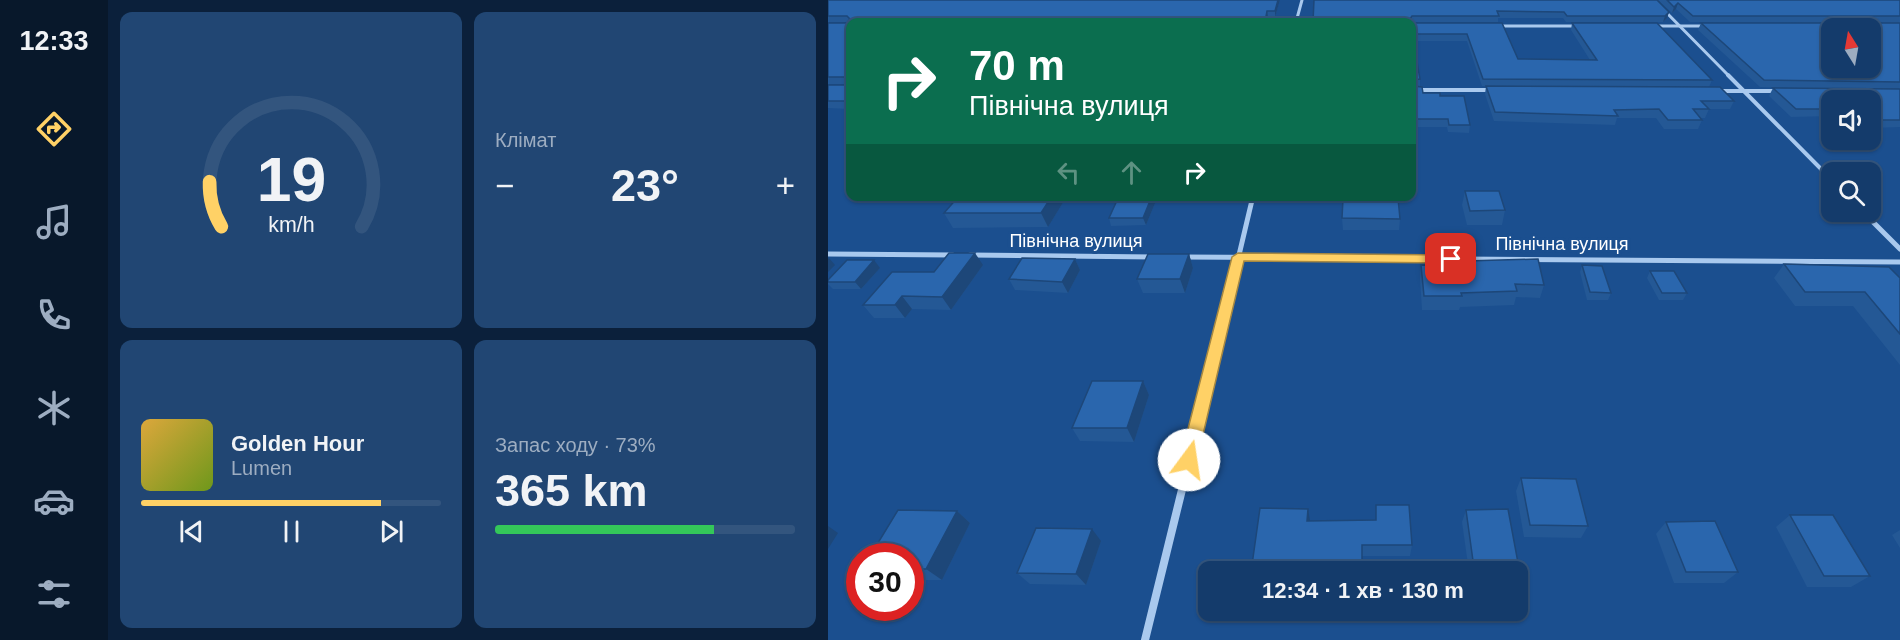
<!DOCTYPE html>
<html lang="uk">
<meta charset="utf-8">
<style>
body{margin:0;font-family:Arial,sans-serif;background:#214673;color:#f1f3f6;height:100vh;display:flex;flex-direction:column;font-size:22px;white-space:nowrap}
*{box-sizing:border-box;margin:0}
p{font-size:20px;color:#9dadc1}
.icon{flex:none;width:33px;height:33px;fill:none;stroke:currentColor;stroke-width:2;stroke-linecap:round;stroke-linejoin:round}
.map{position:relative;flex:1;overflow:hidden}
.details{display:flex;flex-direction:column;gap:12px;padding:12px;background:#0b203b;width:720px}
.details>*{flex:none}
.top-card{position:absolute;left:18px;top:18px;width:570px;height:183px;border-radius:12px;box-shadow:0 2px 4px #0004,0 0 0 2px #33557e;background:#0b6e4f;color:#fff;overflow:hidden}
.needle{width:39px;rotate:349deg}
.buttons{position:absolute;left:993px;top:18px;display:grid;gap:12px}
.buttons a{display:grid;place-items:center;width:60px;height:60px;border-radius:12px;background:#143b6b;box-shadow:0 2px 4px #0004,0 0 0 2px #33557e;font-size:30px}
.speed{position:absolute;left:18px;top:543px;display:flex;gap:12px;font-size:30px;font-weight:700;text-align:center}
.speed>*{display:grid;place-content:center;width:78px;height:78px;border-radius:50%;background:#143b6b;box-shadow:0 2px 4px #0004,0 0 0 2px #33557e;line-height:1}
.speed .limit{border:9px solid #d22;background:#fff;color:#111}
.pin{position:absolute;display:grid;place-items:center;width:51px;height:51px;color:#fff;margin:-26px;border-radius:12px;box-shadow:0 3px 9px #0006}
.me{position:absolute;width:66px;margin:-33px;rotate:14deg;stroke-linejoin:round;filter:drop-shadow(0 0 4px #0008)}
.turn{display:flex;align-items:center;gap:21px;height:126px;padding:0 24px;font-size:27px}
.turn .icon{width:78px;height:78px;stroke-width:2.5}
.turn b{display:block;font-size:42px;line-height:51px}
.lanes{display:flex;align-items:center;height:57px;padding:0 24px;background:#0003;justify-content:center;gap:30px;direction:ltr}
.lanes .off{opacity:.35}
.big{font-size:45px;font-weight:700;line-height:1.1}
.details .card{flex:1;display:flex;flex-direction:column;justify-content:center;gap:9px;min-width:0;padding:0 21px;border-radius:12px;background:#214673}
.details .dial{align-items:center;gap:0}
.dial svg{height:156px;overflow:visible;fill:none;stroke:#33557e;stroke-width:7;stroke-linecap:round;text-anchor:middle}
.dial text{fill:#f1f3f6;stroke:none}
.song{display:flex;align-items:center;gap:18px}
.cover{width:72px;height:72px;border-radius:9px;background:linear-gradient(135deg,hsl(40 70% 55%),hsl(80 70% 35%))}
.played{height:6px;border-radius:3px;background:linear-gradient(90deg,#ffd166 80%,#33557e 80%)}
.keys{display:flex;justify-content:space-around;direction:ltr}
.heat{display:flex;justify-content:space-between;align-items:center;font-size:33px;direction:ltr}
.charge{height:9px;border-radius:4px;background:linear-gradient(90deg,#34c759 73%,#33557e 0)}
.details .tiles{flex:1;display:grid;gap:12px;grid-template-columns:repeat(2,1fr)}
.trip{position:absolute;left:370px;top:561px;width:330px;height:60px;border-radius:12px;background:#143b6b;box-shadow:0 2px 4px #0004,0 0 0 2px #33557e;font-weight:700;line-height:60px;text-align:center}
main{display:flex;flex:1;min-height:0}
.menu{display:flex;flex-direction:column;width:108px;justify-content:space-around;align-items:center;background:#08182b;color:#9dadc1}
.menu .icon{width:42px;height:42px}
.menu .current{color:#ffd166}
.menu b{font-size:27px;color:#f1f3f6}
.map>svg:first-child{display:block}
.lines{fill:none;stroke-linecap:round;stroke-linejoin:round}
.street-far4{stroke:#a9c9ee;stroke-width:3}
.street-far3{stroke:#a9c9ee;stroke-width:4}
.street-far2{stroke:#a9c9ee;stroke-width:5}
.street-far1{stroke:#a9c9ee;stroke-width:7}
.street{stroke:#a9c9ee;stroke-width:8}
.wall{fill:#245895}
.shaded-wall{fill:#1d4779}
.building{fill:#2a66ad;stroke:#1d4779;stroke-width:1.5;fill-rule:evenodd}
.route{fill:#ffd166;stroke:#a68842;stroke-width:1.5}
.labels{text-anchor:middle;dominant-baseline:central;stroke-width:6;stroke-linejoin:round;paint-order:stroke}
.street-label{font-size:18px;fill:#fff;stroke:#1b4f8f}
</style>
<main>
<nav class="menu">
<b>12:33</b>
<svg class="icon current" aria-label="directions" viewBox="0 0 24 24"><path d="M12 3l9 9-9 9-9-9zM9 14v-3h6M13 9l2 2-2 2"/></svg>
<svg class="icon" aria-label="music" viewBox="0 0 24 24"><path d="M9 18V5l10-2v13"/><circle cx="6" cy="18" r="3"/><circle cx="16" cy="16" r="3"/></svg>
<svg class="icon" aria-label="phone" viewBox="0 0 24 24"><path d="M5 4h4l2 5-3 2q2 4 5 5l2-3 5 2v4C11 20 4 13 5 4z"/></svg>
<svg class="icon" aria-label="climate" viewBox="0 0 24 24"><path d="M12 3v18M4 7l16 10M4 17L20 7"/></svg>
<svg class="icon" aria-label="car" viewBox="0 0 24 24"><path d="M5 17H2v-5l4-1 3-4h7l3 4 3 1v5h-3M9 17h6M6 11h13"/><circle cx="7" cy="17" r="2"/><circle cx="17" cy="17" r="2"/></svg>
<svg class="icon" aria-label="filters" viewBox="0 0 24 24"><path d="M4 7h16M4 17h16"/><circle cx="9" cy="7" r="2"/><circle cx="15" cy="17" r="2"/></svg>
</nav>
<section class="details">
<div class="tiles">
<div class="card dial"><svg viewBox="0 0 100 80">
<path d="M14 69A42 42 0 1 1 86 69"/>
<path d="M14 69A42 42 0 0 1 8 46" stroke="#ffd166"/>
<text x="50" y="56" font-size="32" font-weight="700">19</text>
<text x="50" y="72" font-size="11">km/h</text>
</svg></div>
<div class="card"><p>Клімат</p>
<div class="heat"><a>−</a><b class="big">23°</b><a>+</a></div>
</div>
<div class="card">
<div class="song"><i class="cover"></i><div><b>Golden Hour</b><p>Lumen</p></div></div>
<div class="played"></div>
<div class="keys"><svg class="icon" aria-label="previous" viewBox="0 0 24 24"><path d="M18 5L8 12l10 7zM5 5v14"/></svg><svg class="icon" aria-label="pause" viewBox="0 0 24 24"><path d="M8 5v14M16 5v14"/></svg><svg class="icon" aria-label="next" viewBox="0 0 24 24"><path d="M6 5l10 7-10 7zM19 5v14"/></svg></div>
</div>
<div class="card"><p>Запас ходу · 73%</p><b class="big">365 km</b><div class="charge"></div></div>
</div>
</section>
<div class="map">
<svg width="1072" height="640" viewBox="0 0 1072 640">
<rect width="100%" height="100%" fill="#1b4f8f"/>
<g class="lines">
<g class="street-far4">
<polyline points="826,0 901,76"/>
<polyline points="468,22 474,0"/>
<polyline points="668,26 751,26"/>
<polyline points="824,26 880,26"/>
</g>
<g class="street-far3">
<polyline points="900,75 996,172"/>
<polyline points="584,90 663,90"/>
<polyline points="890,91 951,91"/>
</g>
<g class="street-far2">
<polyline points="994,170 1004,180"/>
<polyline points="1035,212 1072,249"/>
<polyline points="0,254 125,255"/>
<polyline points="142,255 326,257"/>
<polyline points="355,257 1072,262"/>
<polyline points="402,293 425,196"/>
</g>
<polyline class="street-far1" points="364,446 402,291"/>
<polyline class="street" points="317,640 365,445"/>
</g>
<g class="wall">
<polygon points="0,0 452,0 447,17 440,17 439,22 22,22 22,109 0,108 0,85 18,85 18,84 0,84 0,23 19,23 19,22 0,22"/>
<polygon points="486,0 841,12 839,18 835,22 738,22 735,18 670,18 670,22 485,22"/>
<polygon points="830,0 1072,0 1072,23 862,22 848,9 844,13"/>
<polygon points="584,23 674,23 690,59 762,60 743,30 744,23 884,80 881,87 906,101 902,109 881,109 877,118 873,118 874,120 870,129 836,129 828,118 789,118 787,125 666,121 657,94 658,86 654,86 639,41 585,41 592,79 592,86 588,86 595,93 612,96 642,125 641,133 620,132 619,127 584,127"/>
<polygon points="873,23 1072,23 1072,127 1042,128 1042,100 1004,100 1004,116 963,117 941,96 945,88 1022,89 932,87 870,30"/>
<polygon points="637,191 677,210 674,225 639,225 634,205"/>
<polygon points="131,196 239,196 220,227 125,228 116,213"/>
<polygon points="330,196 318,225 283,226 281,218"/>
<polygon points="514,218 572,219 571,230 515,230"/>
<polygon points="361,254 365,268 357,293 315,293 309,279"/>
<polygon points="247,259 252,270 240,293 187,290 181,279"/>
<polygon points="638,261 716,285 712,298 688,297 686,305 632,307 631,310 594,310 592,279 593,265 637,266"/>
<polygon points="956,264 1072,278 1072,365 1025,306 967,306 946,278"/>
<polygon points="155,265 123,310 84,309 77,318 46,318 35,305"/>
<polygon points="754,265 783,293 780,300 759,300 752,272"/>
<polygon points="52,268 33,289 5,289 0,284 0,280"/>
<polygon points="822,271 859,293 855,300 831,300 819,278"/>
<polygon points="315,381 321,395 306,442 252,441 244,428"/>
<polygon points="693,478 760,526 753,538 696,537 688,491"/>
<polygon points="548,505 584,545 582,556 534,556 534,572 423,572 482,521 548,520"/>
<polygon points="638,510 691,568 690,572 641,572 634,522"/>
<polygon points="129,511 142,523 114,580 82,580 82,556"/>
<polygon points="962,515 1042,576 1023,587 979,587 948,527"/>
<polygon points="838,522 910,572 896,583 846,583 828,534"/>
<polygon points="1072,530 1072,548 1064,535"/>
<polygon points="273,541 258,585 202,584 189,573"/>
</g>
<g class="shaded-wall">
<polygon points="450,0 452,0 447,17 447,11"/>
<polygon points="850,3 848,9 844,13 846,7"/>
<polygon points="439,11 440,17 439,22 437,22"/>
<polygon points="841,12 839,18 835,22 837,16"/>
<polygon points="224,196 239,196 220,227 213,213"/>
<polygon points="324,196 330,196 318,225 315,218"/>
<polygon points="147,253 155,265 123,310 114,297"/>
<polygon points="361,254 365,268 357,293 352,279"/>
<polygon points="1,258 7,265 0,272 0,259"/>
<polygon points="247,259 252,270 240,293 234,282"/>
<polygon points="46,260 52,268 33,289 27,282"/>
<polygon points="74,296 84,309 77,318 67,305"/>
<polygon points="315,381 321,395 306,442 299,428"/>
<polygon points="480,509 482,520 481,532 479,521"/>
<polygon points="129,511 142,523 114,580 98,569"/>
<polygon points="0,526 10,533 0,549"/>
<polygon points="264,529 273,541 258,585 248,574"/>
</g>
<g class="building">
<polygon points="0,0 450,0 447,11 439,11 437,22 22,22 22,101 0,101 0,85 18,85 21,80 18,77 0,77 0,23 19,23 22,19 19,16 0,16"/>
<polygon points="486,0 829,0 841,12 837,16 739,16 736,12 669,11 671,16 584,16 581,20 583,22 485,22"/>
<polygon points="839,0 1072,0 1072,16 865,16 850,3 846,7"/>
<polygon points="584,23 674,23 690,59 769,60 744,23 829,23 884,80 655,79 639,34 584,34 592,79 584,80"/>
<path d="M 873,23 L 1072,23 L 1072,82 L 936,80 ZM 1004,28 L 1042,28 L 1042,68 L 1004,68 Z"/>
<polygon points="584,86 594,87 595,93 612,93 612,96 636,96 642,125 621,125 620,119 584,119"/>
<polygon points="658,86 892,87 906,101 873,101 881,109 865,109 874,120 840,120 831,109 786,110 790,116 667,112"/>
<polygon points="945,88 1072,89 1072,120 1042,120 1042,100 1004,100 1004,109 968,109"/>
<polygon points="637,191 671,191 677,210 642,211"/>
<polygon points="131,196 224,196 213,213 116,213"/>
<polygon points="291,196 324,196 315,218 281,218"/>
<polygon points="570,198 572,219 514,218 515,199"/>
<polygon points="121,253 147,253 114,297 74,296 67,305 35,305 64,272 106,272"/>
<polygon points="320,254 361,254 352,279 309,279"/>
<polygon points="194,258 247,259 234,282 181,279"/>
<polygon points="710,259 716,285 687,284 689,291 633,293 634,296 596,296 593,265 639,266 638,261"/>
<polygon points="19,260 46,260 27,282 0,282 0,280"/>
<polygon points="956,264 1061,267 1072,278 1072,334 1037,292 977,292"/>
<polygon points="754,265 774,266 783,293 762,292"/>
<polygon points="822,271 846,271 859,293 834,293"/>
<polygon points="264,381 315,381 299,428 244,428"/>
<polygon points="693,478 748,479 760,526 702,525"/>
<polygon points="548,505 581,505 584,545 534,545 534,570 474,570 474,572 423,572 432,508 480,509 479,521 548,520"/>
<polygon points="680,509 691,568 646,568 638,510"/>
<polygon points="70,510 129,511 98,569 82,569 82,556 42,556"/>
<polygon points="962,515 1005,515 1042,576 996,576"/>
<polygon points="887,521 910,572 858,572 838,522"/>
<polygon points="208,528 264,529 248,574 189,573"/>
</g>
<polygon class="route" points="410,253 623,255 629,259 623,263 416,261 369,460 367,465 361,467 355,465 352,460 404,257"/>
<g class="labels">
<g class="street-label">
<text x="248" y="241">Північна вулиця</text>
<text x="734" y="244">Північна вулиця</text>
</g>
</g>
</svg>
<div class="buttons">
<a><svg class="needle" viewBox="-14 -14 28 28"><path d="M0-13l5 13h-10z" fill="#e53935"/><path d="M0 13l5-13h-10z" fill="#9dadc1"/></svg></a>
<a><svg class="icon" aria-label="sound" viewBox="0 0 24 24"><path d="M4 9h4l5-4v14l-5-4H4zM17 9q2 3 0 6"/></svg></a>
<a><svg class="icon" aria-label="search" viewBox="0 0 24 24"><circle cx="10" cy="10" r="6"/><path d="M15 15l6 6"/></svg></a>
</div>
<div class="speed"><div class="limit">30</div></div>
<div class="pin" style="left:623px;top:259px;background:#d93025"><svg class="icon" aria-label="arrive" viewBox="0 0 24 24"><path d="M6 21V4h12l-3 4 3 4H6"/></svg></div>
<svg class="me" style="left:361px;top:460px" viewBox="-20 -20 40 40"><circle r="19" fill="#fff"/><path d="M0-13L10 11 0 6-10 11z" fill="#ffd166"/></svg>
<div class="trip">12:34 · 1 хв · 130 m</div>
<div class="top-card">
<div class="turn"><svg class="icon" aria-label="right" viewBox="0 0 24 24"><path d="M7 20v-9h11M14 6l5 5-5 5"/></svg><div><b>70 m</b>Північна вулиця</div></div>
<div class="lanes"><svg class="icon off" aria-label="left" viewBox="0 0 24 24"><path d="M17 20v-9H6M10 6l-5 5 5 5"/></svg><svg class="icon off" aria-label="ahead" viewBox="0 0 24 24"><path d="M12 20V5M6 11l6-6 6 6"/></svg><svg class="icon" aria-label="right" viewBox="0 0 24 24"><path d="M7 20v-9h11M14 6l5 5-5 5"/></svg></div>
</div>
</div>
</main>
